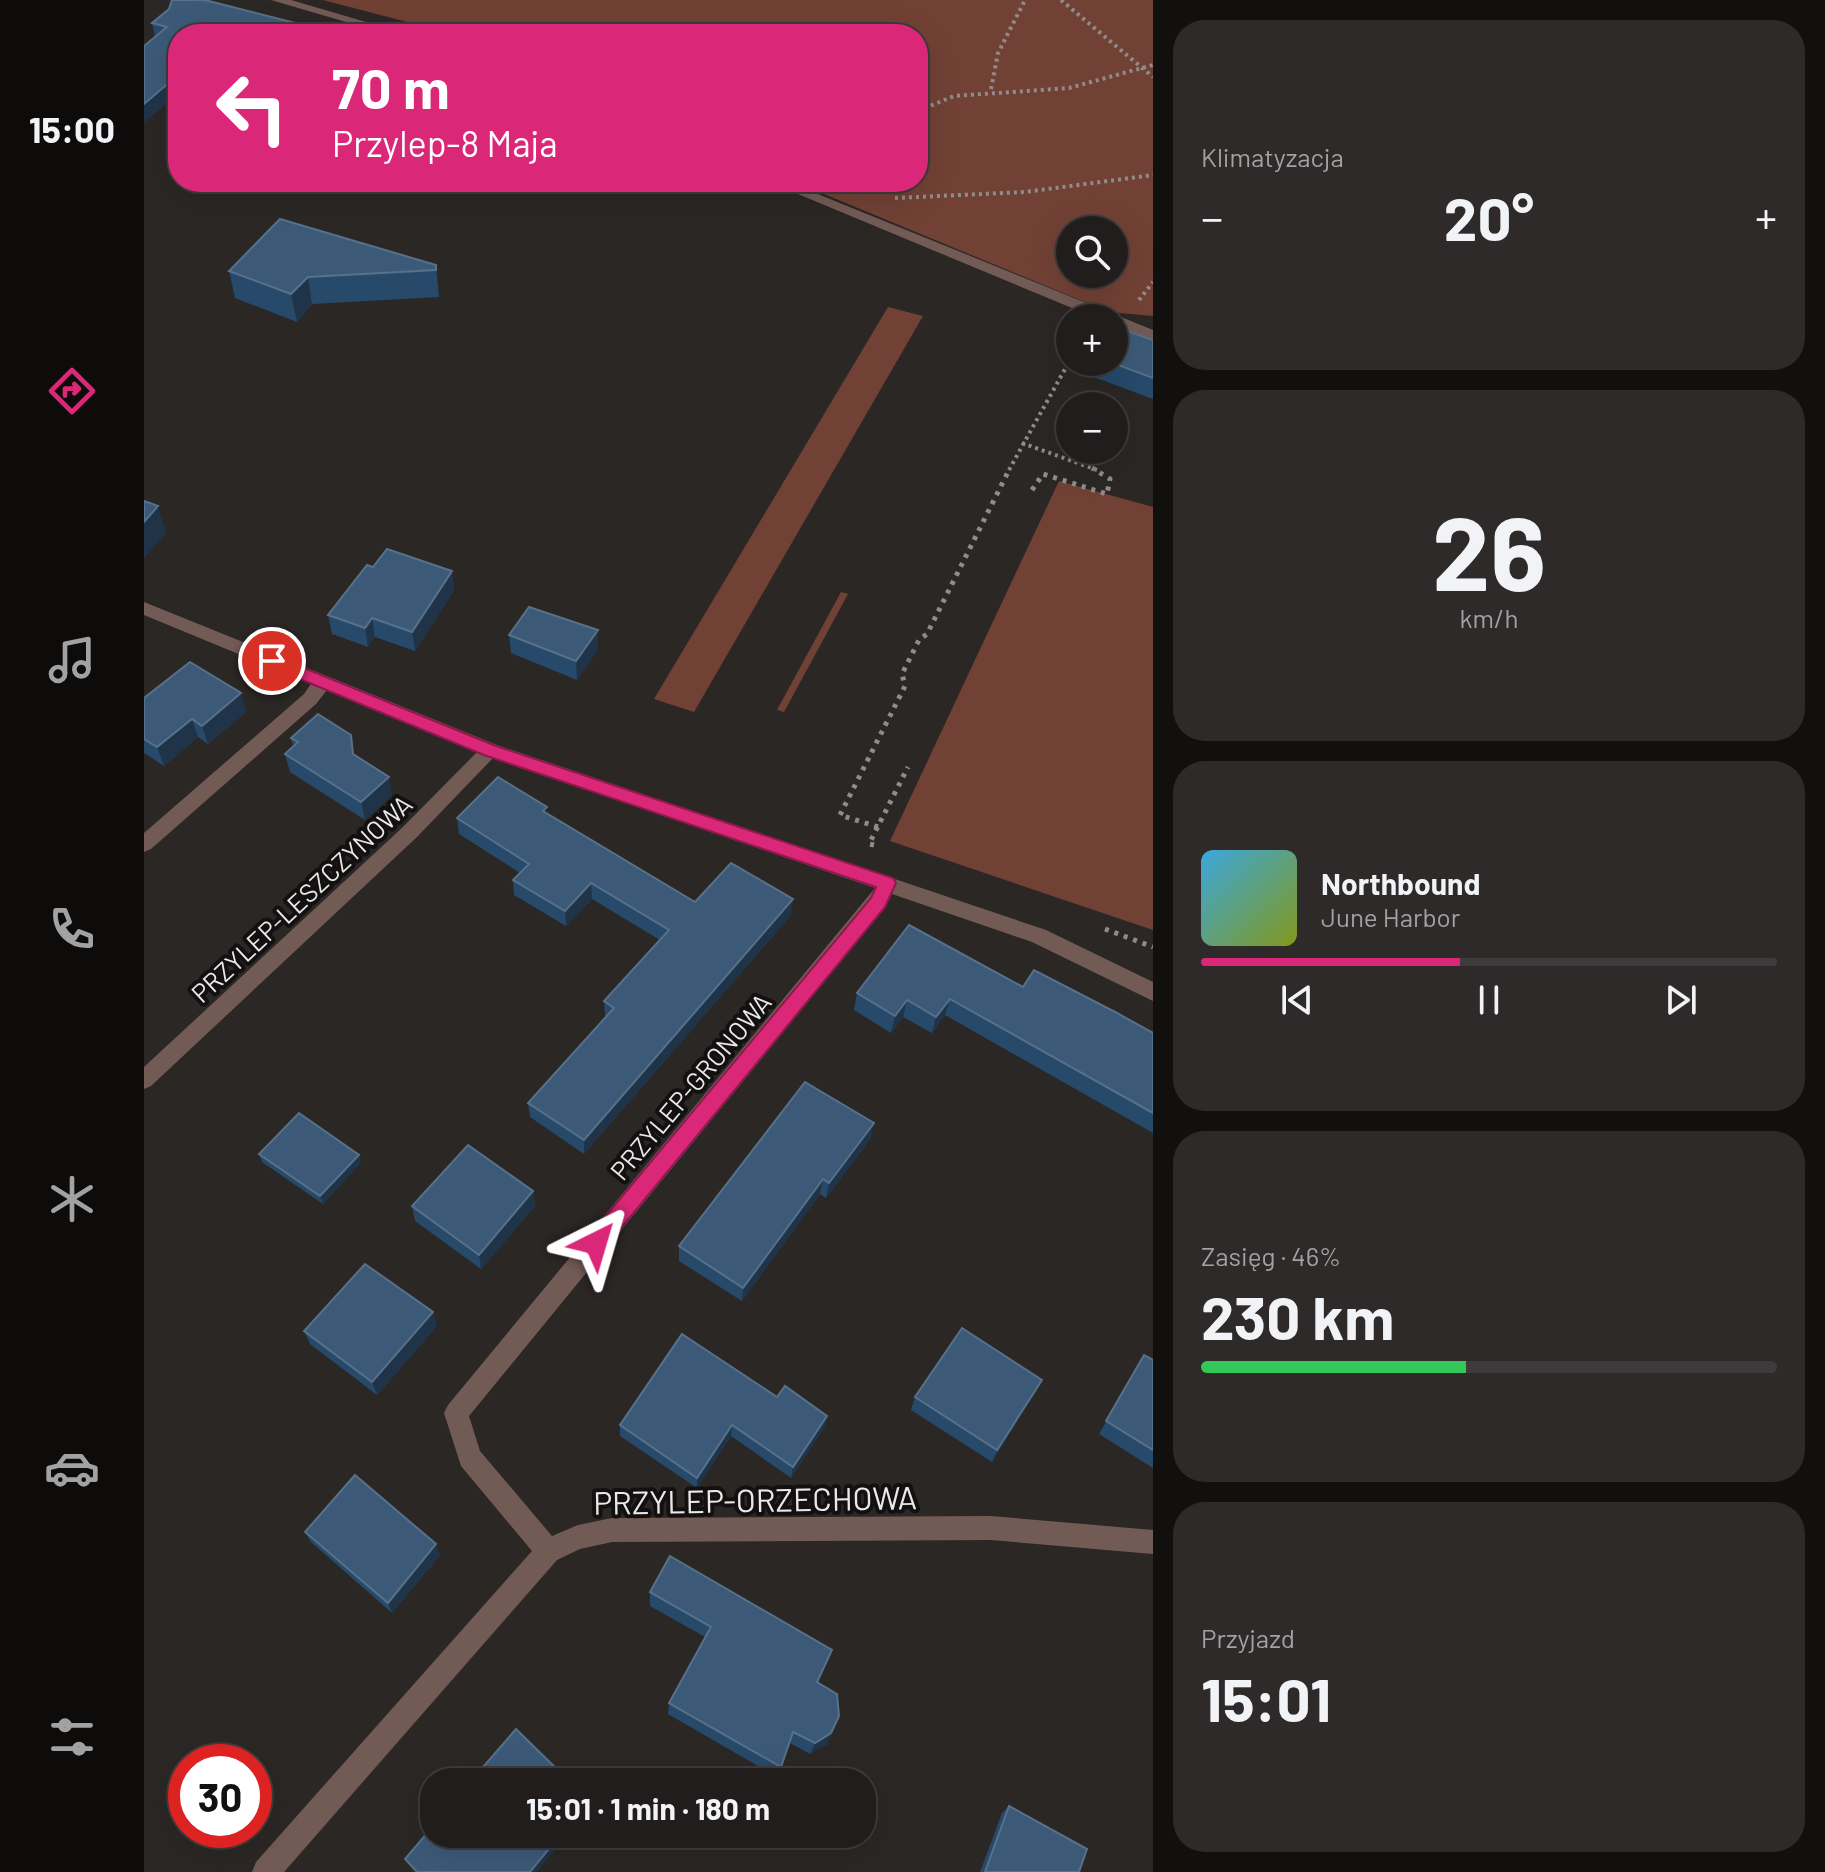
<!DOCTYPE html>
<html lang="pl">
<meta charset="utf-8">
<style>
body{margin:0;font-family:Barlow,sans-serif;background:#2d2a29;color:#f1f3f6;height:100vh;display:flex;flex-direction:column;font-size:30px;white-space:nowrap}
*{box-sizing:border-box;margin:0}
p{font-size:26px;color:#a2a2a3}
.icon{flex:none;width:44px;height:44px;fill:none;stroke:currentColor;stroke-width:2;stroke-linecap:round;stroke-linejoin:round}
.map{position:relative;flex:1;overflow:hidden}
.sheet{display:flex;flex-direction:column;gap:20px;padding:20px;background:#12100f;width:672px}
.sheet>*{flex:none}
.banner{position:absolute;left:24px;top:24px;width:760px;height:168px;border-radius:32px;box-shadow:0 8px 32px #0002,0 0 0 2px #3d3b3b;background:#db2777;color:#fff;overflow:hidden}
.fabs{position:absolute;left:912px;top:216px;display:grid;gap:16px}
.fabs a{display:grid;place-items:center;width:72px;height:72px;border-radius:50%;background:#201d1c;box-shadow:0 8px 32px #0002,0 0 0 2px #3d3b3b;font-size:40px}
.speed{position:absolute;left:24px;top:1744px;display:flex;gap:16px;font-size:40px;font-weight:700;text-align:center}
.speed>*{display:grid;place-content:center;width:104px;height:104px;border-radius:50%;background:#201d1c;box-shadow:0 8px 32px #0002,0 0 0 2px #3d3b3b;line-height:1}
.speed .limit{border:12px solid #d22;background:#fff;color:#111}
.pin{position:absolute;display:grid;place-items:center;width:68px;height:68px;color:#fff;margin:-34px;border:4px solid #fff;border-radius:50%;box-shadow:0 2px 8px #0007}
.me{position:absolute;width:88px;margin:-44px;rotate:40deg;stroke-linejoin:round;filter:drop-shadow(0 0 6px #0008)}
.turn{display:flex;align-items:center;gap:28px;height:168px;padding:0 32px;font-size:36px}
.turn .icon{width:104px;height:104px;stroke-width:2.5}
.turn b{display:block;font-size:56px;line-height:68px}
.big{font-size:60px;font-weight:700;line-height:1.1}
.sheet .card{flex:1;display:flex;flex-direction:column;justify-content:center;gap:12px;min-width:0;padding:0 28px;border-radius:32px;background:#2d2a29}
.sheet .dial{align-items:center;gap:0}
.dial b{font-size:104px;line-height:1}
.song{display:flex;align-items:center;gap:24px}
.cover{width:96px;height:96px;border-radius:12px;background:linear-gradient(135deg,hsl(200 70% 55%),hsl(70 70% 35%))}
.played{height:8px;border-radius:4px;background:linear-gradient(90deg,#db2777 45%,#3d3b3b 45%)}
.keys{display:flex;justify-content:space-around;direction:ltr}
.heat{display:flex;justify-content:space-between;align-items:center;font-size:44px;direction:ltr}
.charge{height:12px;border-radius:6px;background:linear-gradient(90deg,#34c759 46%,#3d3b3b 0)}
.trip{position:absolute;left:276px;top:1768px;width:456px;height:80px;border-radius:32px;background:#201d1c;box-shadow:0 8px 32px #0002,0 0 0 2px #3d3b3b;font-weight:700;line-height:80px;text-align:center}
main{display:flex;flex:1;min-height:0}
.tab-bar{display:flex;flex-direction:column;width:144px;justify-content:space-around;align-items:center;background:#0d0c0b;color:#a2a2a3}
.tab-bar .icon{width:56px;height:56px}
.tab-bar .selected{color:#db2777}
.tab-bar b{font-size:36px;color:#f1f3f6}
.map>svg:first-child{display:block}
.green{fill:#724135;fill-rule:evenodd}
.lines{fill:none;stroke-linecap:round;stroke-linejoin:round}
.path-far1{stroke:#8f8c8b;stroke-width:4;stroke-dasharray:3 4;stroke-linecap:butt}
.path{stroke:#8f8c8b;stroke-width:5;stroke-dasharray:4 6;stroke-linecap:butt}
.minor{fill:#735b55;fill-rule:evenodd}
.wall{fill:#27496a}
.shaded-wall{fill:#203449}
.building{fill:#3c5a78;stroke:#57718a;stroke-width:2}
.route{fill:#db2777;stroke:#8e194d;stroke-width:2}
.labels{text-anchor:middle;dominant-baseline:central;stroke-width:8;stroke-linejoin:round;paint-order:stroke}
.street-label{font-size:26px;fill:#ebe9e8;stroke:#121010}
.near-street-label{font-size:32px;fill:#ebe9e8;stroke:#121010}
</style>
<main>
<nav class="tab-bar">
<b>15:00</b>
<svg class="icon selected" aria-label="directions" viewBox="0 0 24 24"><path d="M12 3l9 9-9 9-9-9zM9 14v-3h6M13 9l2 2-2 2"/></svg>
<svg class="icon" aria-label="music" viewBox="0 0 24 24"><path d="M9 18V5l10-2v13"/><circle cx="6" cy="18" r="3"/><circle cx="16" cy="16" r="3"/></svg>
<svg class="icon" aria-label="phone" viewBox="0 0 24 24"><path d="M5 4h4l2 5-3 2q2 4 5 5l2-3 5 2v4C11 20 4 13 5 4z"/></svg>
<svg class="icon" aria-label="climate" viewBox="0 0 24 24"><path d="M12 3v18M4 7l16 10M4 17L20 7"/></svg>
<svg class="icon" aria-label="car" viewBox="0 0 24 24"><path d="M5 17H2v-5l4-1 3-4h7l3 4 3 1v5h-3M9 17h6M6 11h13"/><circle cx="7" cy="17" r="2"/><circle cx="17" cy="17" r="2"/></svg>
<svg class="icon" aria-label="filters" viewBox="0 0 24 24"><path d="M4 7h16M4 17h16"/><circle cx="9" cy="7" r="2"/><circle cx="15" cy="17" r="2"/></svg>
</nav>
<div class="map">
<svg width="1009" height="1872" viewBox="0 0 1009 1872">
<rect width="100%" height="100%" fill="#2b2725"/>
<g class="green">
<path d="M 179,0 L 1009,0 L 1009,316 L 965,312 L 651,182 L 774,182 L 774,34 L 309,34 ZM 926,230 L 970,230 L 970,274 L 926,274 Z"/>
<polygon points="744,307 779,316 550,712 510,699"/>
<polygon points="915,481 1009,507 1009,930 746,841"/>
<polygon points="697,592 704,594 640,712 633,710"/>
</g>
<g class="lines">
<g class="path-far1">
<polyline points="917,0 1009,77"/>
<polyline points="847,89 854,53 881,0"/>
<polyline points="774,111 810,96 925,88 1009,65"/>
<polyline points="751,198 881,192 1009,175"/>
<polyline points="995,300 1009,282"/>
<polyline points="878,443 953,470"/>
<polyline points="865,470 926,360"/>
</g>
<g class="path">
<polyline points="888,490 899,474 963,494 966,479 948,468"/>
<polyline points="734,827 696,815 761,686 758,674 775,640 783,634 866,468"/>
<polyline points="730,845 725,844 764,767"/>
<polyline points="961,929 1009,947"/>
</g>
<g class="minor">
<polygon points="127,0 147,0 263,34 243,34"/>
<polygon points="625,182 644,182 1009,330 1009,340 970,325 970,318 952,318"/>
<polygon points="0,602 353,745 902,930 1009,982 1009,1001 888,942 748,894 741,908 325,1416 336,1451 408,1536 434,1525 468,1518 847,1516 1009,1530 1009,1554 847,1540 468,1542 436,1549 413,1560 140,1872 108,1872 112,1862 388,1551 317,1466 300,1413 304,1405 731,888 349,758 273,837 7,1086 0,1089 0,1067 259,827 333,752 183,690 172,704 7,849 0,852 0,833 160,694 167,684 0,615"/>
</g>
</g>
<g class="wall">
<polygon points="8,23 167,27 168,34 34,34 34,94 0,122 11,37"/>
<polygon points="292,265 295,297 168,304 153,322 91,298 85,271"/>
<polygon points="1009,340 1009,399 947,376 951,362 970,362"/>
<polygon points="229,567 308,571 310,590 271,651 231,637 224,647 188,634 184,615"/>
<polygon points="365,635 454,649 433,680 367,653"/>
<polygon points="0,698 102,712 64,744 54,737 20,766 0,753"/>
<polygon points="147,738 211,756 248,795 221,820 146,772 141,754 149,746"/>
<polygon points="404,814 551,902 647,915 440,1154 386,1117 384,1103 462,1017 461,1016 460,1001 516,940 448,899 422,926 370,895 369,880 376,873 315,834 313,818"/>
<polygon points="879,987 1009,1033 1009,1133 801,1015 788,1033 759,1017 747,1033 710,1010 713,993"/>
<polygon points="727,1138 682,1198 676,1194 598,1301 535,1261 535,1246"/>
<polygon points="115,1154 217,1162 179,1204 118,1162"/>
<polygon points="389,1191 391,1206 337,1269 271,1221 268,1206"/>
<polygon points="293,1326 233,1395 166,1344 160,1331"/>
<polygon points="1000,1355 1009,1360 1009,1468 955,1434"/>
<polygon points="898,1380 891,1392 848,1462 767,1410 771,1397"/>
<polygon points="633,1397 681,1426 647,1478 587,1436 553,1488 476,1436 476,1425"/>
<polygon points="161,1532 296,1555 248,1613 167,1542"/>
<polygon points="506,1592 688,1650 674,1683 683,1744 666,1754 646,1743 633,1777 524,1714 525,1703 561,1637 506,1606"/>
<polygon points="865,1806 935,1872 836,1872 858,1813"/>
</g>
<g class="shaded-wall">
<polygon points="167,27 168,34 159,34"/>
<polygon points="34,75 34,94 0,122 0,104"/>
<polygon points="164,277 168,304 153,322 147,294"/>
<polygon points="14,506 22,533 0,558 0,522"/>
<polygon points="308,571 310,590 271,651 268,632"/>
<polygon points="228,618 231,637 224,647 221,628"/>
<polygon points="454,630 454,649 433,680 432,661"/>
<polygon points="97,693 102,712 64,744 58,726"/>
<polygon points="48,719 54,737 20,766 13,747"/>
<polygon points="245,777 248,795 221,820 217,802"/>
<polygon points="447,883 448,899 422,926 421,911"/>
<polygon points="649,899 647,915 440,1154 440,1140"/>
<polygon points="806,999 801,1015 788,1033 792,1017"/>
<polygon points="763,1000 759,1017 747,1033 751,1016"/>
<polygon points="730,1123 727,1138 682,1198 685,1183"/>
<polygon points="215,1155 217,1162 179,1204 176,1196"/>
<polygon points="679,1179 676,1194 598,1301 599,1288"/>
<polygon points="389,1191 391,1206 337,1269 335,1255"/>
<polygon points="289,1312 293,1326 233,1395 228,1382"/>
<polygon points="898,1380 891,1392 848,1462 853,1450"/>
<polygon points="683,1416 681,1426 647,1478 649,1467"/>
<polygon points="588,1425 587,1436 553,1488 553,1478"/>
<polygon points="292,1544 296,1555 248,1613 244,1603"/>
<polygon points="695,1716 683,1744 666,1754 671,1743"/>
<polygon points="417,1834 424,1834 393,1872 386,1872"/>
</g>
<g class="building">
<polygon points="28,0 61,0 167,27 159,34 34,34 34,75 0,104 0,46 23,27 8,23 25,9"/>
<polygon points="136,219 292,265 292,270 164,277 147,294 85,271"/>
<polygon points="975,328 1009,340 1009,378 966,362 970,362 970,330"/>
<polygon points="0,501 14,506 0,522"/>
<polygon points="243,549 308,571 268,632 228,618 221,628 184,615 223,565 229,567"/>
<polygon points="385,607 454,630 432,661 365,635"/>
<polygon points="46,662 97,693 58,726 48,719 13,747 0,739 0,698"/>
<polygon points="174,714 207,735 209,754 245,777 217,802 141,754 154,742 147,738"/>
<polygon points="354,777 403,807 399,811 551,902 587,863 649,899 440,1140 384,1103 470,1008 460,1001 525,930 447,883 421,911 369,880 385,864 313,818"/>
<polygon points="765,925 879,987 890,970 973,1013 1009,1033 1009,1113 806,999 792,1017 763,1000 751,1016 713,993"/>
<polygon points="661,1082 730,1123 685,1183 679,1179 599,1288 535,1246"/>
<polygon points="155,1113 215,1155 176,1196 115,1154"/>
<polygon points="324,1145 389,1191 335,1255 268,1206"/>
<polygon points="221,1264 289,1312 228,1382 160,1331"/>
<polygon points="818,1328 898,1380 853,1450 771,1397"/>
<polygon points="538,1334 633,1397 641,1386 683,1416 649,1467 588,1425 553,1478 476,1425"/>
<polygon points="1000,1355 1009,1360 1009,1450 962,1421"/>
<polygon points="211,1475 292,1544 244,1603 161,1532"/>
<polygon points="526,1556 688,1650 673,1682 693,1694 695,1716 687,1733 671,1743 649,1732 637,1767 525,1703 567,1627 506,1592"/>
<polygon points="372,1729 426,1782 326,1782"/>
<polygon points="865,1806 943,1849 935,1872 841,1872"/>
<polygon points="290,1825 290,1834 417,1834 386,1872 273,1872 261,1859"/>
</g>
<polygon class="route" points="128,655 352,746 749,878 752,883 741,907 460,1249 452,1252 445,1249 442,1243 445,1236 727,898 732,887 340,755 122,665 122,657"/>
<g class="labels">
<g class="street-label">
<text transform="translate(157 898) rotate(-43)">PRZYLEP-LESZCZYNOWA</text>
<text transform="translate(546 1086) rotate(-50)">PRZYLEP-GRONOWA</text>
</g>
<g class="near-street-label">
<text transform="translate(611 1499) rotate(-1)">PRZYLEP-ORZECHOWA</text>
</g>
</g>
</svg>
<div class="fabs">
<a><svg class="icon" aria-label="search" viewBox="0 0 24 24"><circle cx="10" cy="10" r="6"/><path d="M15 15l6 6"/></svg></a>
<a>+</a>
<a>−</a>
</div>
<div class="speed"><div class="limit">30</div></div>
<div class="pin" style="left:128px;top:661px;background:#d93025"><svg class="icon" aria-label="arrive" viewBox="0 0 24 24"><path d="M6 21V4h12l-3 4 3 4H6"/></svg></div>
<svg class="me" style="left:452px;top:1243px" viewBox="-20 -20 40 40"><path d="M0-17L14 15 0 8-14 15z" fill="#db2777" stroke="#fff" stroke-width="4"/></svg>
<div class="trip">15:01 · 1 min · 180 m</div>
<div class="banner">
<div class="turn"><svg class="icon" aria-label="left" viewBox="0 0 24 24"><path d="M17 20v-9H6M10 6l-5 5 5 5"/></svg><div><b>70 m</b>Przylep-8 Maja</div></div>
</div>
</div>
<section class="sheet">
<div class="card"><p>Klimatyzacja</p>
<div class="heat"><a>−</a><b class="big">20°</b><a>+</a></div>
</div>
<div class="card dial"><b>26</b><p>km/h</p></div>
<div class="card">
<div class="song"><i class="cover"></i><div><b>Northbound</b><p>June Harbor</p></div></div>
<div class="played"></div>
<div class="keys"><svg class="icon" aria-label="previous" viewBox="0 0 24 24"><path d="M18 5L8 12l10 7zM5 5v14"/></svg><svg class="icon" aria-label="pause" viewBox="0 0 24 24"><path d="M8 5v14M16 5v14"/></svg><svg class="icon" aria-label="next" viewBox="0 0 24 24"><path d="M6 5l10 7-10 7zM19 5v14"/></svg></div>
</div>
<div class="card"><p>Zasięg · 46%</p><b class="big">230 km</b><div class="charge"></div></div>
<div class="card"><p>Przyjazd</p><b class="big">15:01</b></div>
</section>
</main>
